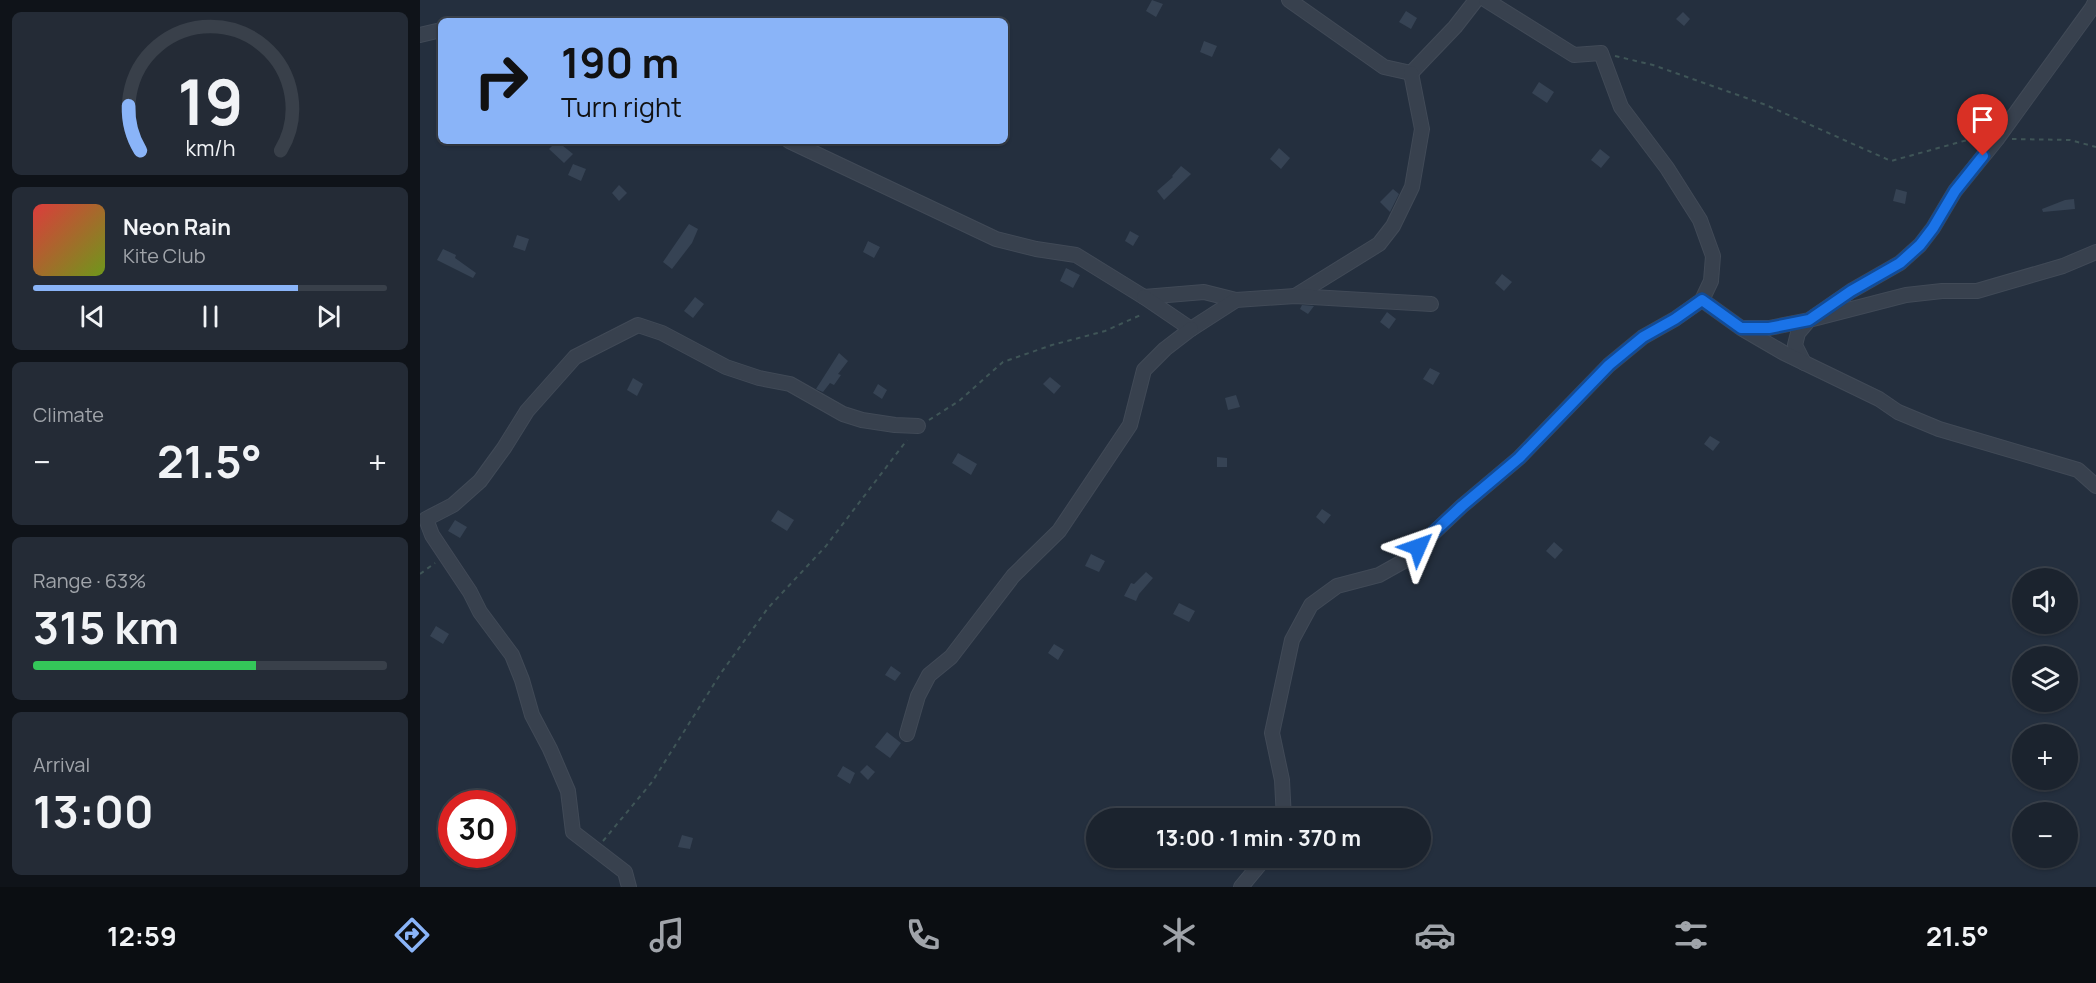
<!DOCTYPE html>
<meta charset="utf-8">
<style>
body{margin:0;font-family:Manrope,sans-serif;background:#242b36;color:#f1f3f6;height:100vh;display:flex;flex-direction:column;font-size:22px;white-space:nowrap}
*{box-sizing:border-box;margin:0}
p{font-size:20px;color:#a0a4aa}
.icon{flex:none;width:33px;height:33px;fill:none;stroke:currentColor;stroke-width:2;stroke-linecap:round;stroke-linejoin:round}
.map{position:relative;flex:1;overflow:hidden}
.panel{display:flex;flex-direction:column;gap:12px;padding:12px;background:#0f1319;width:420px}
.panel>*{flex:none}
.hud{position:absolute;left:18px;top:18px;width:570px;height:126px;border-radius:9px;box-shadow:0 2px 4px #0004,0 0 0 2px #39404a;background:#8ab4f8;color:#111;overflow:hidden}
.fabs{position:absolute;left:1592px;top:568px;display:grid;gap:12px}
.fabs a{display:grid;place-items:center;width:66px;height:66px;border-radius:50%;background:#1b232e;box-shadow:0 2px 4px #0004,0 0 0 2px #39404a;font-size:30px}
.speed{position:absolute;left:18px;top:790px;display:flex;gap:12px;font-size:30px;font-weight:700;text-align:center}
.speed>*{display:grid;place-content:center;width:78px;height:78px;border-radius:50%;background:#1b232e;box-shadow:0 2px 4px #0004,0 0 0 2px #39404a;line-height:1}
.speed .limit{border:9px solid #d22;background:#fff;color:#111}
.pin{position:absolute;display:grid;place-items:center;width:51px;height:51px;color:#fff;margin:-62px -26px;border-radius:50% 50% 50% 0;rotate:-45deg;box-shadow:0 0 6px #0007}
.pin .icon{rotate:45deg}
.me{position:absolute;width:66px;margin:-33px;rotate:47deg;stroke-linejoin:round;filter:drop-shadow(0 0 4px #0008)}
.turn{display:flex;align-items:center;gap:21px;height:126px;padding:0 24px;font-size:27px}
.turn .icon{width:78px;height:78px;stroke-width:2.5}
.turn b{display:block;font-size:42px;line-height:51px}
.big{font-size:45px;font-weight:700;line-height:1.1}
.panel .widget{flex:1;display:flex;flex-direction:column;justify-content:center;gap:9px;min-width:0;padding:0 21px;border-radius:9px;background:#242b36}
.panel .dial{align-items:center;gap:0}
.dial svg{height:156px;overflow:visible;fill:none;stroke:#39404a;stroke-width:7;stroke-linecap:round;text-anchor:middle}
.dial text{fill:#f1f3f6;stroke:none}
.song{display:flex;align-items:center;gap:18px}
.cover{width:72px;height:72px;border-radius:9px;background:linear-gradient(135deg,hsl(0 70% 55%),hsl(80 70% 35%))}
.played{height:6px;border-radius:3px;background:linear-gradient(90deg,#8ab4f8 75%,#39404a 75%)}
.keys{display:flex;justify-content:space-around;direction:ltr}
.heat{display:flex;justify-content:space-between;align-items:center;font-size:33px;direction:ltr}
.charge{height:9px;border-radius:4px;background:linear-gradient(90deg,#34c759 63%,#39404a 0)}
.trip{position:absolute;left:666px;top:808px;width:345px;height:60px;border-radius:30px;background:#1b232e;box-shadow:0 2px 4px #0004,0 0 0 2px #39404a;font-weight:700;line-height:60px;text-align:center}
.tab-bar{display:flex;height:96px;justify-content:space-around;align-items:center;background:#0b0e12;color:#a0a4aa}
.tab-bar .icon{width:42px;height:42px}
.tab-bar .current{color:#8ab4f8}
.tab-bar b{font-size:27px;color:#f1f3f6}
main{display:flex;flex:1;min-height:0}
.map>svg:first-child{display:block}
.building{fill:#364354}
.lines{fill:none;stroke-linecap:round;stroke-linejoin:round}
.minor-casing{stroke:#414a57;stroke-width:16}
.path{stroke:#3f5557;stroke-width:2;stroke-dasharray:4.5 4.5;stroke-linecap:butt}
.minor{stroke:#38414e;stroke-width:14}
.route-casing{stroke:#114b97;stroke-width:15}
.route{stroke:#1a73e8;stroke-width:10}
</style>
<main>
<section class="panel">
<div class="widget dial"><svg viewBox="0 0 100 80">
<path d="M14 69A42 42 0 1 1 86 69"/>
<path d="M14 69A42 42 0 0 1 8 46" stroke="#8ab4f8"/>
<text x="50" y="56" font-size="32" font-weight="700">19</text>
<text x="50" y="72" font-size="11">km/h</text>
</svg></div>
<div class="widget">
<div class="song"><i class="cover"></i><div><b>Neon Rain</b><p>Kite Club</p></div></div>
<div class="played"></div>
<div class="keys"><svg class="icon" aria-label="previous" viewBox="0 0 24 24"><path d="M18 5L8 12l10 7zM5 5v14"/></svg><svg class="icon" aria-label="pause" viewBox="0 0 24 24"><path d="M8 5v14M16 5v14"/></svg><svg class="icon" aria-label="next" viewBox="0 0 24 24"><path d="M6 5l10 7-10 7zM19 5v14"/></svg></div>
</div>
<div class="widget"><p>Climate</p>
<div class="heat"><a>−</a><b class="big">21.5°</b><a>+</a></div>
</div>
<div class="widget"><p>Range · 63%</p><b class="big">315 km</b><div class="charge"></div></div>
<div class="widget"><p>Arrival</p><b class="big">13:00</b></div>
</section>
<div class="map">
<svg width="1676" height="887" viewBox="0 0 1676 887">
<rect width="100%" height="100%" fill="#242f3e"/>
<g class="building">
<polygon points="732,0 743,4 736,17 726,11"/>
<polygon points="986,11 997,18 991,29 979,22"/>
<polygon points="1263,12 1270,19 1264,26 1256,19"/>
<polygon points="784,41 797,46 792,57 780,52"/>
<polygon points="1119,82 1134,92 1127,103 1112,93"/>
<polygon points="137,141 153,154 144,163 129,149"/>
<polygon points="859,148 870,158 861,169 850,159"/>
<polygon points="1180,149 1190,157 1181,168 1171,160"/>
<polygon points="153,164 166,169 161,181 148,175"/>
<polygon points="761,166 771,174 744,200 737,191 753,177 752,176"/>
<polygon points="199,185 207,193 199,201 192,193"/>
<polygon points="973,189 979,194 970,212 960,202"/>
<polygon points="1476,189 1487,192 1485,204 1473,201"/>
<polygon points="1654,199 1655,209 1623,212 1622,209 1645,200"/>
<polygon points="269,224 278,229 272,243 252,269 243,262"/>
<polygon points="710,231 719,236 713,246 705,241"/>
<polygon points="97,235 109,239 105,251 93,247"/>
<polygon points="448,241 460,247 454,258 443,252"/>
<polygon points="23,249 36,255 35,258 56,273 53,278 17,260"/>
<polygon points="646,268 660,275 653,288 640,281"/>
<polygon points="1082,274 1092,282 1084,291 1075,283"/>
<polygon points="275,297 284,304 273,318 264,311"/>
<polygon points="882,305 894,306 888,314 880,309"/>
<polygon points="967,312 976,319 969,329 960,322"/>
<polygon points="419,353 428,361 418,374 421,375 414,385 410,383 403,392 396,389"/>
<polygon points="1010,368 1020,373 1013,385 1003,379"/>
<polygon points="630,377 641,386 634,394 623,384"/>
<polygon points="213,378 223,384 217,396 207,390"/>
<polygon points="458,384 467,390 462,399 453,393"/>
<polygon points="816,395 820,407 808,410 805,398"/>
<polygon points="1290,436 1300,442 1293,451 1284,444"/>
<polygon points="538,453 557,464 551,475 532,463"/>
<polygon points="797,457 807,458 807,467 797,467"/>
<polygon points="902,509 911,515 904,524 896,517"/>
<polygon points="358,510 374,520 367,531 351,521"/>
<polygon points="35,520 47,527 40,538 28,531"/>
<polygon points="1134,542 1143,550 1135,559 1126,551"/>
<polygon points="671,554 685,561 679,572 665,566"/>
<polygon points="726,572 733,578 719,594 716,601 704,596 711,583 714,584"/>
<polygon points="759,603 775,611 769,622 753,614"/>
<polygon points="16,626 29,634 23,644 10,636"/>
<polygon points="634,644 644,650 638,660 628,653"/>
<polygon points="471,666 481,673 475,681 465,675"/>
<polygon points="467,732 481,743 470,758 455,747"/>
<polygon points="447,765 455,772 448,780 440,772"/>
<polygon points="423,766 435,773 430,784 417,776"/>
<polygon points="262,835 273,838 270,849 258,847"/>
</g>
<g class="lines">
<defs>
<g id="minor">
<polyline points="869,0 964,67 991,73 1035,27 1056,0"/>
<polyline points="1066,0 1154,55 1181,53 1201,107 1247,168 1280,220 1293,256 1291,281 1282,300"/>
<polyline points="0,35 21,30"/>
<polyline points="369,141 576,239 616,249 656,255 724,297 784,292 816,300"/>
<polyline points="875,296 959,244 973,226 992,187 1002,129 991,73"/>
<polyline points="724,297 771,329 816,300 875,296 1011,304"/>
<polyline points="1323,328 1349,328 1389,320 1431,291 1480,263 1500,245 1513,228 1535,191 1577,139 1672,8 1676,0"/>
<polyline points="1384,363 1375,345 1378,333 1389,320 1486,295 1522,291 1557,291 1643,266 1676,252"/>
<polyline points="487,734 498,696 509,675 531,657 593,576 639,531 710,425 724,370 745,349 771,329"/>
<polyline points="864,819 862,780 852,733 872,640 891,605 917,586 959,575 984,561 1042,506 1099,458 1189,365 1223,337 1255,319 1282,300 1321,328 1364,353 1459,399 1478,412 1519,429 1658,470 1676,486"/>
<polyline points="209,887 205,872 153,832 148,791 130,749 112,715 102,680 92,655 60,612 50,592 12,535 6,519 33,505 60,481 84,448 107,411 155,357 218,325 242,333 306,367 339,378 370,384 423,414 442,420 475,425 498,426"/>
<polyline points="821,887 845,858"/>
</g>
</defs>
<use href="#minor" class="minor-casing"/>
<g class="path">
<polyline points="1195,56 1233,65 1346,105 1471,161 1551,139 1559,139"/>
<polyline points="1592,139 1650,140 1676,147"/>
<polyline points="509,420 539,401 583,362 632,345 685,331 723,314"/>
<polyline points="0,574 15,563"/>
<polyline points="183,841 232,782 301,673 348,608 406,546 487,440"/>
</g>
<use href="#minor" class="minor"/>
</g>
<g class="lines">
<defs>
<polyline id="route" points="998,547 1042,506 1099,458 1189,365 1223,337 1255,319 1282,300 1321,328 1349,328 1389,320 1431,291 1480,263 1500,245 1513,228 1535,191 1563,156"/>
</defs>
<use href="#route" class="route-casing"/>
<use href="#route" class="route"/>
</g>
</svg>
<div class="fabs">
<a><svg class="icon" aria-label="sound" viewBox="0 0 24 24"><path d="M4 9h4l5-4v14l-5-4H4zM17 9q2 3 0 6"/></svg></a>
<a><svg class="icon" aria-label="layers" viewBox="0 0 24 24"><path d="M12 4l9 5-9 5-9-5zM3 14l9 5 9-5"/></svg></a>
<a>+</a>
<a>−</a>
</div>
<div class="speed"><div class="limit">30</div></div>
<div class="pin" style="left:1563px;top:156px;background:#d93025"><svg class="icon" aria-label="arrive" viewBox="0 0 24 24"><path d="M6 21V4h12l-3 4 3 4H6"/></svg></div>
<svg class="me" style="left:998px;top:547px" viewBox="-20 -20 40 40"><path d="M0-17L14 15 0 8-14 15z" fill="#1a73e8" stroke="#fff" stroke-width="4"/></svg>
<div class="trip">13:00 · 1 min · 370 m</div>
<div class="hud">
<div class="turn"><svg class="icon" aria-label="right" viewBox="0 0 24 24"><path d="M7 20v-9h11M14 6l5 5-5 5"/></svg><div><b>190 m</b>Turn right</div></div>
</div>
</div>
</main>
<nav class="tab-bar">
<b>12:59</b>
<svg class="icon current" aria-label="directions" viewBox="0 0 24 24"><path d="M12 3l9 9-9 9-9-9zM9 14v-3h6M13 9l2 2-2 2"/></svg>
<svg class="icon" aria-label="music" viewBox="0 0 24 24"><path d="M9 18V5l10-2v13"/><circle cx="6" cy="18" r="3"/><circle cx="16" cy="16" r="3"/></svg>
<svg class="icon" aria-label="phone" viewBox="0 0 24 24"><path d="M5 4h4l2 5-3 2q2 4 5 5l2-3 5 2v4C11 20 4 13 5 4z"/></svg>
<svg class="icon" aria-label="climate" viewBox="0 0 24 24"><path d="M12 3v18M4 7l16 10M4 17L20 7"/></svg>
<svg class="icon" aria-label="car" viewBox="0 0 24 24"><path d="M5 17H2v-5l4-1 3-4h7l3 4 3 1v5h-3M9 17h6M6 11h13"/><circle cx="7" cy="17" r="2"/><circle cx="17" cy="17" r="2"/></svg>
<svg class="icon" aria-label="filters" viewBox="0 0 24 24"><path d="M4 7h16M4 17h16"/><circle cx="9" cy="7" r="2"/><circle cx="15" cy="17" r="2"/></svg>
<b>21.5°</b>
</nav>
